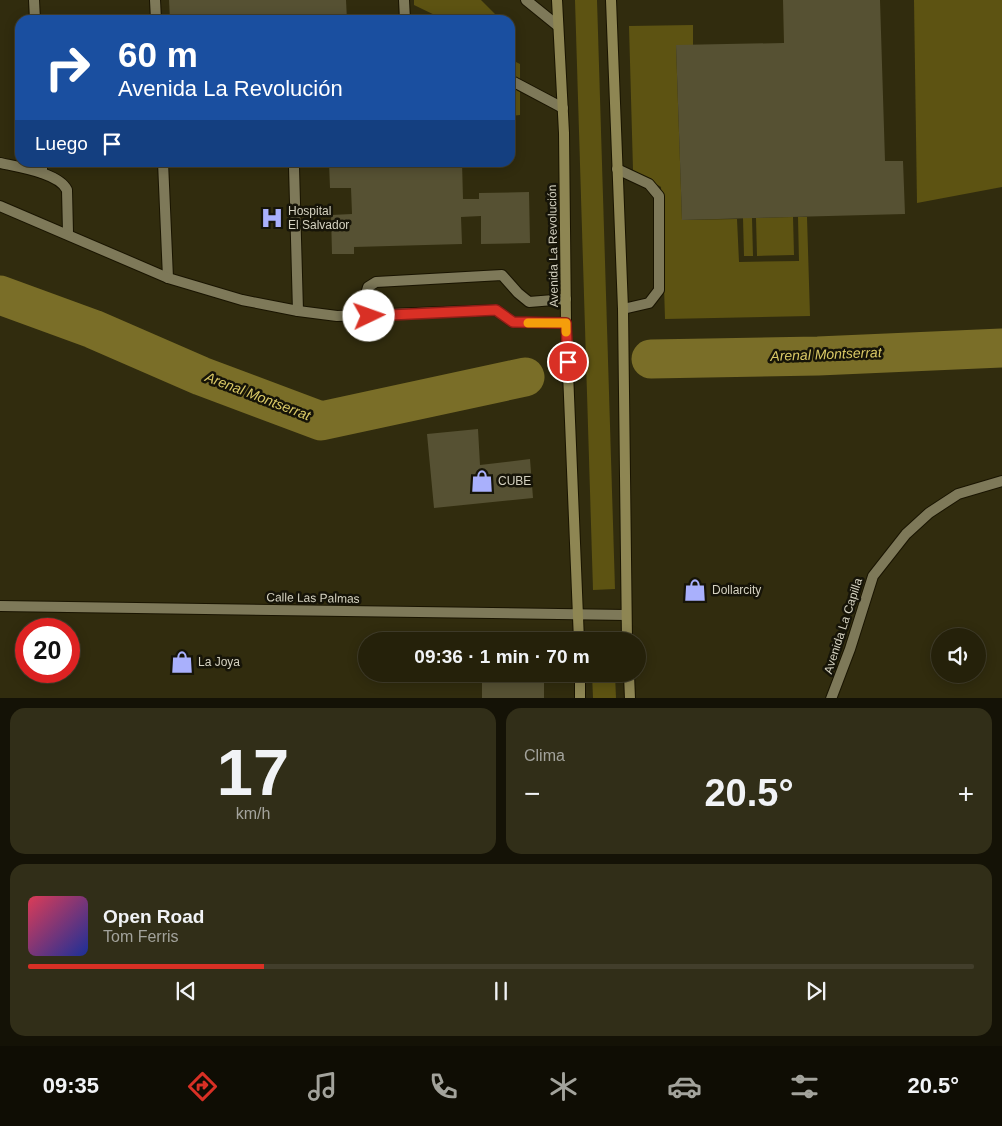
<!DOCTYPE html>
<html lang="es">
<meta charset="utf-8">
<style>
body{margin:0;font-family:Arial,sans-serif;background:#312e18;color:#f1f3f6;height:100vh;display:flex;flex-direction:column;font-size:19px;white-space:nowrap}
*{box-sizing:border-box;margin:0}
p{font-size:16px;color:#a3a39c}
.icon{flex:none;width:28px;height:28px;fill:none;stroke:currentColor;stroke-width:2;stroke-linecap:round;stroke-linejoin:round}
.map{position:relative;height:698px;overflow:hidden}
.details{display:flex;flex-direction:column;gap:10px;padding:10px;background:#141206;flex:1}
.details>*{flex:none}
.guide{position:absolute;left:15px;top:15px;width:500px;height:152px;border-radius:15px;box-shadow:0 2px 12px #0003,0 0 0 1px #423e2b;background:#1a4fa0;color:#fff;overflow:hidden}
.buttons{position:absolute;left:931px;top:628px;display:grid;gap:10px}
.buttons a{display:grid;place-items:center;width:55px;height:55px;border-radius:50%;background:#25210a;box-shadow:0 2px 12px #0003,0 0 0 1px #423e2b;font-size:25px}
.speed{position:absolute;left:15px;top:618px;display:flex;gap:10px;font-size:25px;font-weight:700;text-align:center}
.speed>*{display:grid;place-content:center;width:65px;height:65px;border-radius:50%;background:#25210a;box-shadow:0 2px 12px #0003,0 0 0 1px #423e2b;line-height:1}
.speed .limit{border:8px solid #d22;background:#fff;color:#111}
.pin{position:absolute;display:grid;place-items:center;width:42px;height:42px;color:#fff;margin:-21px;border:2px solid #fff;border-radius:50%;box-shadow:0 1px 5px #0007}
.me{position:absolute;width:55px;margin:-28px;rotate:87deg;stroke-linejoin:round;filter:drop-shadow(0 0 4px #0008)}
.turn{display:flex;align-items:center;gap:18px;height:105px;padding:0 20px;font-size:22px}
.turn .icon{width:65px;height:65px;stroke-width:2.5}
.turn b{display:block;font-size:35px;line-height:42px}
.then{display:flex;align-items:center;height:48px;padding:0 20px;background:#0003;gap:10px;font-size:19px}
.big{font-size:38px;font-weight:600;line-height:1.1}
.details .widget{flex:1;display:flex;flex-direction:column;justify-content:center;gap:8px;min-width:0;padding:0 18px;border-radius:15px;background:#312e18}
.details .dial{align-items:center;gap:0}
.dial b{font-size:65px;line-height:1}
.song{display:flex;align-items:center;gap:15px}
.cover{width:60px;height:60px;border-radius:8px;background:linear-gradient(135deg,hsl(350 70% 55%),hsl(230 70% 35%))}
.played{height:5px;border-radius:2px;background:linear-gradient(90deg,#d93025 25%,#423e2b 25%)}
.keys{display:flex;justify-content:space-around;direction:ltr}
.heat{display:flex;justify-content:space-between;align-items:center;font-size:28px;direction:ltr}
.details .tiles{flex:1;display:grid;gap:10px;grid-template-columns:1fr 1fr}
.widget:last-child{grid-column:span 2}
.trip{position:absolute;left:358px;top:632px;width:288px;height:50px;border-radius:25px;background:#25210a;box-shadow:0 2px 12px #0003,0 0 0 1px #423e2b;font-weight:600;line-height:50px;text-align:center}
.tabs{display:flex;height:80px;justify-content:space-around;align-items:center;background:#0f0d04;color:#a3a39c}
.tabs .icon{width:35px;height:35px}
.tabs .current{color:#d93025}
.tabs b{font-size:22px;color:#f1f3f6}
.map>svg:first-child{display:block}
.green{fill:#5d5312}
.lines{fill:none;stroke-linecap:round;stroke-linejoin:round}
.river{stroke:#7a6e28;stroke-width:39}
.building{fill:#565133}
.lane-casing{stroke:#191400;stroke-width:12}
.street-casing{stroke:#191400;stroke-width:12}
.secondary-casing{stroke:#191400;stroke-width:12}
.lane{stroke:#7e7959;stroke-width:10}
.street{stroke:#7e7959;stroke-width:10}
.secondary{stroke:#8e8653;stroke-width:10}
.route-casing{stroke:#8d1f18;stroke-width:12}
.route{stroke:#d93025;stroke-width:9}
.slow{stroke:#f59e0b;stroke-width:9}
.labels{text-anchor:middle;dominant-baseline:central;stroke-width:5;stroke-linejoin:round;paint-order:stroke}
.poi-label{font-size:12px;fill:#d5d2c1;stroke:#161408;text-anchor:start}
.street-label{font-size:12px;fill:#d5d2c1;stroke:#161408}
.water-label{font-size:14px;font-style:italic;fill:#dac966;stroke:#161408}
</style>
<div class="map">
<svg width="1002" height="699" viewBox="0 0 1002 699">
<rect width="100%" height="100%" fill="#312c0e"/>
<g class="green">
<polygon points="414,0 481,0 501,20 445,20 414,5"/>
<polygon points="575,0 597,0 615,589 593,590"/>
<polygon points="914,0 1002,0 1002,187 917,203"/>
<polygon points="693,25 693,45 676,45 682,220 737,219 739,262 799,261 798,217 807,217 810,316 665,319 661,187 633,170 629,26"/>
<polygon points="510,59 520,64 520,115 510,116"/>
<polygon points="793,217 794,255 757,256 756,218"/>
<polygon points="743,218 752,218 753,256 744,256"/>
<polygon points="592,674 615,674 616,698 593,698"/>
</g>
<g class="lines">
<g class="river">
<polyline points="0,295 93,329 201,376 321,421 525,377"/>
<polyline points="651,359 818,356 1002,348"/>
</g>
</g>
<g class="building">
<polygon points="169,0 346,0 347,20 170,20"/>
<polygon points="783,0 880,0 885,161 903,161 905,214 682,220 676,45 784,43"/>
<polygon points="462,162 463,199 479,199 479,193 529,192 530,243 481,244 481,216 461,217 462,244 354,247 354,254 332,254 331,215 352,214 351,188 330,188 329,163"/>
<polygon points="478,429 480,465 530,459 533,498 434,508 427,434"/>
<rect x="482" y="674" width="62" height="25"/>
</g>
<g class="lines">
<defs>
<g id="lane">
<polyline points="34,0 35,20"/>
<polyline points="155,0 156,20"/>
<polyline points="404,0 405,20"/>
<polyline points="526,0 558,26"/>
<polyline points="510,80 563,108"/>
<polyline points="42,162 42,173"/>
<polyline points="163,162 168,278"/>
<path d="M 0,163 C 18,167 59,173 67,190 L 68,233"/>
<polyline points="294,167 298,311"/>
<polyline points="617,169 649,184 659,196 659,290 649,303 623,309"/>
<polyline points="0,206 168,278 242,300 298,311 337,316 496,310 513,322 566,323"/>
<polyline points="369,316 366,294 368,287 376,282 502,275 518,293 529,302 566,299"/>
</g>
<g id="street">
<polyline points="0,606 626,615"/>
<polyline points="831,699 850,649 873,576 906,534 929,513 958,494 1002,481"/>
</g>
<g id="secondary">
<polyline points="557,0 564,133 566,323 579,641"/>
<polyline points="611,0 623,309 627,641"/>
<polyline points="580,674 580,699"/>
<polyline points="629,674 630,699"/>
</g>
</defs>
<use href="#lane" class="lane-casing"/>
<use href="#street" class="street-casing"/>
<use href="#secondary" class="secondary-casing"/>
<use href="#lane" class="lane"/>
<use href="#street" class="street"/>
<use href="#secondary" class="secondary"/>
</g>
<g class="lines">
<defs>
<polyline id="route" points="369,316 496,310 513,322 566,323 568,362"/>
</defs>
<use href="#route" class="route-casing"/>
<use href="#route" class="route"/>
<polyline class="slow" points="528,323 566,323 566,332"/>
</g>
<defs>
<symbol id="hospital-bare" viewBox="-9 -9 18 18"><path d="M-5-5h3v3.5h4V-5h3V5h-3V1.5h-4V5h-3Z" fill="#a9b0fc" stroke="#161408" stroke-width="2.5" paint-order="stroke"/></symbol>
<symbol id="shop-bare" viewBox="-9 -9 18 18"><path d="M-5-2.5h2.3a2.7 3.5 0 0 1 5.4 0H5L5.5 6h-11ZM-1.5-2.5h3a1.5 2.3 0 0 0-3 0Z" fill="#a9b0fc" stroke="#161408" stroke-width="2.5" paint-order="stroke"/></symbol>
</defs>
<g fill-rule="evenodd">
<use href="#hospital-bare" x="256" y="202" width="32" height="32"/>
<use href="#shop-bare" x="466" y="465" width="32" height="32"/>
<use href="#shop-bare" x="679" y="574" width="32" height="32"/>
<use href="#shop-bare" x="166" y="646" width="32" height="32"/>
</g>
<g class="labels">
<g class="poi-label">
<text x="288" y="211">Hospital<tspan x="288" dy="14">El Salvador</tspan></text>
<text x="498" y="481">CUBE</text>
<text x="712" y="590">Dollarcity</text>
<text x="198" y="662">La Joya</text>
</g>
<g class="street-label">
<text transform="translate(553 246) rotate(-91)">Avenida La Revolución</text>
<text transform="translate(313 598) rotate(1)">Calle Las Palmas</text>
<text transform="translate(843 626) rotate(-72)">Avenida La Capilla</text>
</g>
<g class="water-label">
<text transform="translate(826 354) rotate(-2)">Arenal Montserrat</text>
<text transform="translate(258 396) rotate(21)">Arenal Montserrat</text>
</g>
</g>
</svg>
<div class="buttons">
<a><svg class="icon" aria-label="sound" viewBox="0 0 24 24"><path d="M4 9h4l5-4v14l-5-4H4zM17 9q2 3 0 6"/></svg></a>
</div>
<div class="speed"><div class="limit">20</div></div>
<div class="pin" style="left:568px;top:362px;background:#d93025"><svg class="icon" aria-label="arrive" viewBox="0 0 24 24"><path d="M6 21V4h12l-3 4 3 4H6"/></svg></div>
<svg class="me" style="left:369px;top:316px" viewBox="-20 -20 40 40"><circle r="19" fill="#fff"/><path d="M0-13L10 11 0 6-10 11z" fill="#d93025"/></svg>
<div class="trip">09:36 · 1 min · 70 m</div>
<div class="guide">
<div class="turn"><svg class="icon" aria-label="right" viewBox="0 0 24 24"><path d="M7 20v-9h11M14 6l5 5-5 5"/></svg><div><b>60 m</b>Avenida La Revolución</div></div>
<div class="then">Luego<svg class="icon" aria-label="arrive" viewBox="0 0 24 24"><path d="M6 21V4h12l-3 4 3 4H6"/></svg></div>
</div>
</div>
<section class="details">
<div class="tiles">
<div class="widget dial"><b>17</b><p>km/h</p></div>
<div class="widget"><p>Clima</p>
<div class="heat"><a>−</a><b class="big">20.5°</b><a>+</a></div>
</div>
<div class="widget">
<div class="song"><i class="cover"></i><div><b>Open Road</b><p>Tom Ferris</p></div></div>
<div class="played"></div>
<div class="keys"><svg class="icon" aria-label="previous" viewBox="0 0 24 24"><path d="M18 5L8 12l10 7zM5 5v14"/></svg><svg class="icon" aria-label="pause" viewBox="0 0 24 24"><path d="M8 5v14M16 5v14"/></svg><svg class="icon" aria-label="next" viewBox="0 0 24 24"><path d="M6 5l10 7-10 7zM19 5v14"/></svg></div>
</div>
</div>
</section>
<nav class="tabs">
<b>09:35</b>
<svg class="icon current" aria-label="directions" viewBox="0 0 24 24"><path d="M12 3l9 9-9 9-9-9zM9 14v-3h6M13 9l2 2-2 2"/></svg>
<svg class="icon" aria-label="music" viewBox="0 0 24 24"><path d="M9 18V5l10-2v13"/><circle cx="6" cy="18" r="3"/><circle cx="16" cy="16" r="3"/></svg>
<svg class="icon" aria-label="phone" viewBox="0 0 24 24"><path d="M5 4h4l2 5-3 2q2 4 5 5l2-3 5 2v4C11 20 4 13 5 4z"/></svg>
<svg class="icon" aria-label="climate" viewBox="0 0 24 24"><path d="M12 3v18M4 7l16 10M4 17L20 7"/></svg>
<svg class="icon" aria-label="car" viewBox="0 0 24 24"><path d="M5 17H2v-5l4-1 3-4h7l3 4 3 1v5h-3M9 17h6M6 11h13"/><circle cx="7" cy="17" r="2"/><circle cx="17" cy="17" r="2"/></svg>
<svg class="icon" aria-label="filters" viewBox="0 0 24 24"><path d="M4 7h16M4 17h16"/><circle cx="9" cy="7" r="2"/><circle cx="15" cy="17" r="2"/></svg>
<b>20.5°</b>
</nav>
